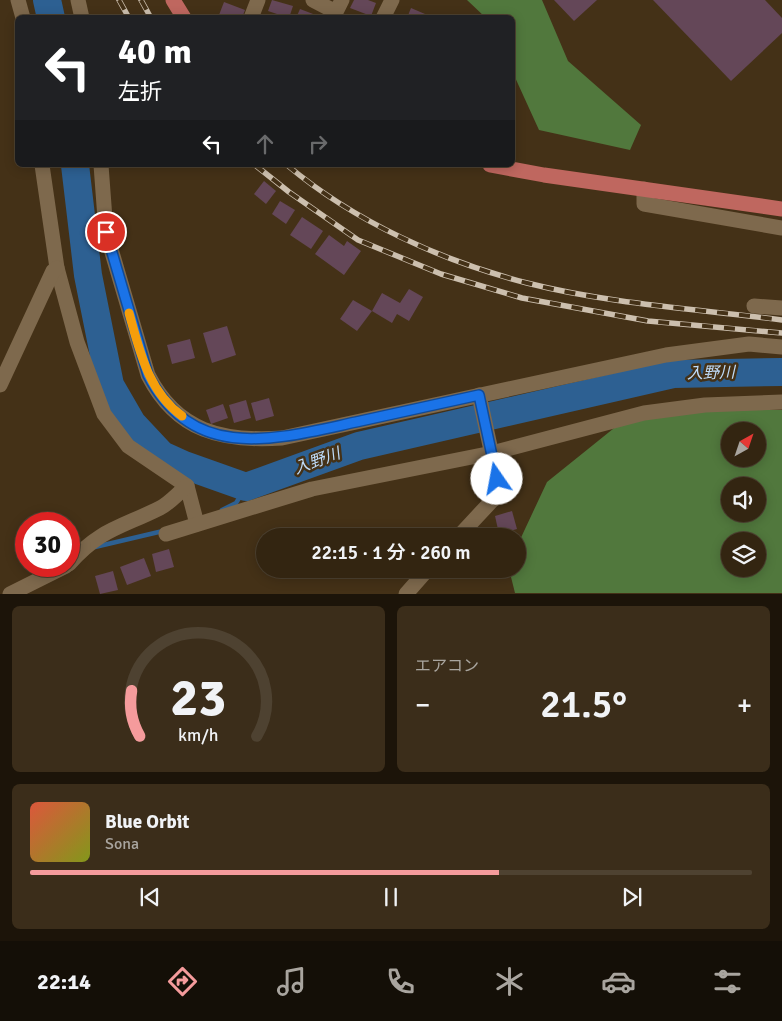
<!DOCTYPE html>
<html lang="ja">
<meta charset="utf-8">
<style>
body{margin:0;font-family:Signika,"Noto Sans JP",sans-serif;background:#3b2d1a;color:#f1f3f6;height:100vh;display:flex;flex-direction:column;font-size:19px;white-space:nowrap}
*{box-sizing:border-box;margin:0}
p{font-size:16px;color:#a9a59f}
.icon{flex:none;width:28px;height:28px;fill:none;stroke:currentColor;stroke-width:2;stroke-linecap:round;stroke-linejoin:round}
.map{position:relative;height:594px;overflow:hidden}
.details{display:flex;flex-direction:column;gap:12px;padding:12px;background:#1c1409;flex:1}
.details>*{flex:none}
.top-card{position:absolute;left:15px;top:15px;width:500px;height:152px;border-radius:8px;box-shadow:0 2px 12px #0003,0 0 0 1px #4e4231;background:#202124;color:#fff;overflow:hidden}
.needle{width:32px;rotate:40deg}
.controls{position:absolute;left:721px;top:422px;display:grid;gap:10px}
.controls a{display:grid;place-items:center;width:45px;height:45px;border-radius:50%;background:#332511;box-shadow:0 2px 12px #0003,0 0 0 1px #4e4231;font-size:25px}
.speed{position:absolute;left:15px;top:512px;display:flex;gap:10px;font-size:25px;font-weight:700;text-align:center}
.speed>*{display:grid;place-content:center;width:65px;height:65px;border-radius:50%;background:#332511;box-shadow:0 2px 12px #0003,0 0 0 1px #4e4231;line-height:1}
.speed .limit{border:8px solid #d22;background:#fff;color:#111}
.pin{position:absolute;display:grid;place-items:center;width:42px;height:42px;color:#fff;margin:-21px;border:2px solid #fff;border-radius:50%;box-shadow:0 1px 5px #0007}
.me{position:absolute;width:55px;margin:-28px;rotate:348deg;stroke-linejoin:round;filter:drop-shadow(0 0 4px #0008)}
.turn{display:flex;align-items:center;gap:18px;height:105px;padding:0 20px;font-size:22px}
.turn .icon{width:65px;height:65px;stroke-width:2.5}
.turn b{display:block;font-size:35px;line-height:42px}
.lanes{display:flex;align-items:center;height:48px;padding:0 20px;background:#0003;justify-content:center;gap:25px;direction:ltr}
.lanes .off{opacity:.35}
.big{font-size:38px;font-weight:600;line-height:1.1}
.details .tile{flex:1;display:flex;flex-direction:column;justify-content:center;gap:8px;min-width:0;padding:0 18px;border-radius:8px;background:#3b2d1a}
.details .dial{align-items:center;gap:0}
.dial svg{height:130px;overflow:visible;fill:none;stroke:#4e4231;stroke-width:7;stroke-linecap:round;text-anchor:middle}
.dial text{fill:#f1f3f6;stroke:none}
.song{display:flex;align-items:center;gap:15px}
.cover{width:60px;height:60px;border-radius:8px;background:linear-gradient(135deg,hsl(10 70% 55%),hsl(70 70% 35%))}
.played{height:5px;border-radius:2px;background:linear-gradient(90deg,#f59b9c 65%,#4e4231 65%)}
.keys{display:flex;justify-content:space-around;direction:ltr}
.heat{display:flex;justify-content:space-between;align-items:center;font-size:28px;direction:ltr}
.details .tiles{flex:1;display:grid;gap:12px;grid-template-columns:1fr 1fr}
.tile:last-child{grid-column:span 2}
.trip{position:absolute;left:256px;top:528px;width:270px;height:50px;border-radius:25px;background:#332511;box-shadow:0 2px 12px #0003,0 0 0 1px #4e4231;font-weight:600;line-height:50px;text-align:center}
.tabs{display:flex;height:80px;justify-content:space-around;align-items:center;background:#140f07;color:#a9a59f}
.tabs .icon{width:35px;height:35px}
.tabs .on{color:#f59b9c}
.tabs b{font-size:22px;color:#f1f3f6}
.map>svg:first-child{display:block}
.forest{fill:#51783d;fill-rule:evenodd}
.lines{fill:none;stroke-linecap:round;stroke-linejoin:round}
.stream{stroke:#2d6092;stroke-width:4.5}
.river{stroke:#2d6092;stroke-width:28}
.building{fill:#644758}
.minor{stroke:#7e694d;stroke-width:15}
.primary{stroke:#bf675f;stroke-width:15}
.rail-casing{stroke:#ccbfae;stroke-width:5.5}
.rail{stroke:#443117;stroke-width:4;stroke-dasharray:11;stroke-linecap:butt}
.route-casing{stroke:#114b97;stroke-width:12}
.route{stroke:#1a73e8;stroke-width:9}
.slow{stroke:#f59e0b;stroke-width:9}
.labels{text-anchor:middle;dominant-baseline:central;stroke-width:5;stroke-linejoin:round;paint-order:stroke}
.water-label{font-size:16px;font-style:italic;fill:#bfdcf9;stroke:#443117}
</style>
<div class="map">
<svg width="782" height="594" viewBox="0 0 782 594">
<rect width="100%" height="100%" fill="#443117"/>
<g class="forest">
<polygon points="467,0 542,0 568,61 641,125 630,150 539,130 513,73 512,18 485,17"/>
<path d="M 639,408 L 782,410 L 782,593 L 515,593 L 509,569 L 518,569 L 518,544 L 547,482 ZM 730,431 L 758,431 L 758,459 L 730,459 ZM 730,486 L 758,486 L 758,514 L 730,514 ZM 730,541 L 758,541 L 758,569 L 730,569 Z"/>
</g>
<g class="lines">
<g class="stream">
<polyline points="222,510 236,503 246,487"/>
<polyline points="95,547 163,531"/>
</g>
<g class="river">
<polyline points="47,0 51,18"/>
<polyline points="75,165 88,275 110,385 132,423 162,455 184,465 246,487 359,446 673,374 782,372"/>
</g>
</g>
<g class="building">
<polygon points="272,0 293,6 289,18 268,11"/>
<polygon points="354,0 368,0 376,3 371,16 350,8"/>
<polygon points="554,0 597,0 574,21"/>
<polygon points="653,0 765,0 782,18 782,33 731,81"/>
<polygon points="224,2 245,10 242,18 219,15"/>
<polygon points="411,8 425,14 424,18 407,18"/>
<polygon points="300,9 321,17 321,18 296,18"/>
<polygon points="264,181 276,191 266,204 254,194"/>
<polygon points="280,201 295,210 286,224 272,214"/>
<polygon points="302,217 323,231 311,249 290,235"/>
<polygon points="329,235 344,246 347,241 361,251 344,275 315,254"/>
<polygon points="409,289 423,297 409,321 397,314 392,323 372,311 382,293 400,303"/>
<polygon points="353,300 372,311 357,331 340,319"/>
<polygon points="227,326 236,355 212,363 203,333"/>
<polygon points="190,339 195,358 172,364 167,345"/>
<polygon points="269,398 274,416 256,421 251,403"/>
<polygon points="246,400 251,418 234,423 229,405"/>
<polygon points="223,404 228,418 211,424 206,410"/>
<polygon points="512,511 517,529 499,534 495,516"/>
<polygon points="169,549 174,567 156,572 152,554"/>
<polygon points="144,558 151,576 127,585 120,567"/>
<polygon points="448,569 471,569 469,576"/>
<polygon points="113,571 118,590 100,594 95,576"/>
</g>
<g class="lines">
<g class="minor">
<polyline points="18,0 23,18"/>
<polyline points="78,0 82,18"/>
<polyline points="313,0 336,12 342,0"/>
<polyline points="251,18 258,0"/>
<polyline points="383,18 392,0"/>
<polyline points="42,165 57,268 77,342 104,414 128,446 187,486 197,524"/>
<path d="M 101,165 L 106,232 L 148,375 C 177,432 223,442 282,438 L 666,355 L 749,344 L 782,347"/>
<polyline points="644,189 644,204 782,228"/>
<polyline points="754,306 782,308"/>
<polyline points="0,385 53,271 57,268"/>
<polyline points="166,534 312,489 492,453 644,413 705,405 782,402"/>
<polyline points="459,536 500,492 479,395"/>
<path d="M 69,564 C 100,529 120,528 160,508 C 170,503 178,493 187,486"/>
<polyline points="10,594 66,566"/>
<polyline points="406,594 428,569"/>
</g>
<g class="primary">
<polyline points="173,0 184,18"/>
<polyline points="490,165 544,175 782,209"/>
</g>
<defs>
<g id="rail">
<polyline points="119,0 129,18"/>
<polyline points="141,0 151,18"/>
<polyline points="255,165 289,192 358,240 441,274 522,298 648,321 782,333"/>
<path d="M 287,165 C 355,222 442,261 527,283 C 610,304 698,309 782,320"/>
</g>
</defs>
<use href="#rail" class="rail-casing"/>
<use href="#rail" class="rail"/>
</g>
<g class="lines">
<defs>
<path id="route" d="M 106,232 L 148,375 C 194,464 277,439 356,422 C 397,413 438,404 479,395 L 497,479"/>
</defs>
<use href="#route" class="route-casing"/>
<use href="#route" class="route"/>
<path class="slow" d="M 129,313 C 140,352 148,391 182,416"/>
</g>
<g class="labels">
<g class="water-label">
<text transform="translate(711 373) rotate(-1)">入野川</text>
<text transform="translate(317 461) rotate(-20)">入野川</text>
</g>
</g>
</svg>
<div class="controls">
<a><svg class="needle" viewBox="-14 -14 28 28"><path d="M0-13l5 13h-10z" fill="#e53935"/><path d="M0 13l5-13h-10z" fill="#a9a59f"/></svg></a>
<a><svg class="icon" aria-label="sound" viewBox="0 0 24 24"><path d="M4 9h4l5-4v14l-5-4H4zM17 9q2 3 0 6"/></svg></a>
<a><svg class="icon" aria-label="layers" viewBox="0 0 24 24"><path d="M12 4l9 5-9 5-9-5zM3 14l9 5 9-5"/></svg></a>
</div>
<div class="speed"><div class="limit">30</div></div>
<div class="pin" style="left:106px;top:232px;background:#d93025"><svg class="icon" aria-label="arrive" viewBox="0 0 24 24"><path d="M6 21V4h12l-3 4 3 4H6"/></svg></div>
<svg class="me" style="left:497px;top:479px" viewBox="-20 -20 40 40"><circle r="19" fill="#fff"/><path d="M0-13L10 11 0 6-10 11z" fill="#1a73e8"/></svg>
<div class="trip">22:15 · 1 分 · 260 m</div>
<div class="top-card">
<div class="turn"><svg class="icon" aria-label="left" viewBox="0 0 24 24"><path d="M17 20v-9H6M10 6l-5 5 5 5"/></svg><div><b>40 m</b>左折</div></div>
<div class="lanes"><svg class="icon" aria-label="left" viewBox="0 0 24 24"><path d="M17 20v-9H6M10 6l-5 5 5 5"/></svg><svg class="icon off" aria-label="ahead" viewBox="0 0 24 24"><path d="M12 20V5M6 11l6-6 6 6"/></svg><svg class="icon off" aria-label="right" viewBox="0 0 24 24"><path d="M7 20v-9h11M14 6l5 5-5 5"/></svg></div>
</div>
</div>
<section class="details">
<div class="tiles">
<div class="tile dial"><svg viewBox="0 0 100 80">
<path d="M14 69A42 42 0 1 1 86 69"/>
<path d="M14 69A42 42 0 0 1 9 41" stroke="#f59b9c"/>
<text x="50" y="56" font-size="32" font-weight="700">23</text>
<text x="50" y="72" font-size="11">km/h</text>
</svg></div>
<div class="tile"><p>エアコン</p>
<div class="heat"><a>−</a><b class="big">21.5°</b><a>+</a></div>
</div>
<div class="tile">
<div class="song"><i class="cover"></i><div><b>Blue Orbit</b><p>Sona</p></div></div>
<div class="played"></div>
<div class="keys"><svg class="icon" aria-label="previous" viewBox="0 0 24 24"><path d="M18 5L8 12l10 7zM5 5v14"/></svg><svg class="icon" aria-label="pause" viewBox="0 0 24 24"><path d="M8 5v14M16 5v14"/></svg><svg class="icon" aria-label="next" viewBox="0 0 24 24"><path d="M6 5l10 7-10 7zM19 5v14"/></svg></div>
</div>
</div>
</section>
<nav class="tabs">
<b>22:14</b>
<svg class="icon on" aria-label="directions" viewBox="0 0 24 24"><path d="M12 3l9 9-9 9-9-9zM9 14v-3h6M13 9l2 2-2 2"/></svg>
<svg class="icon" aria-label="music" viewBox="0 0 24 24"><path d="M9 18V5l10-2v13"/><circle cx="6" cy="18" r="3"/><circle cx="16" cy="16" r="3"/></svg>
<svg class="icon" aria-label="phone" viewBox="0 0 24 24"><path d="M5 4h4l2 5-3 2q2 4 5 5l2-3 5 2v4C11 20 4 13 5 4z"/></svg>
<svg class="icon" aria-label="climate" viewBox="0 0 24 24"><path d="M12 3v18M4 7l16 10M4 17L20 7"/></svg>
<svg class="icon" aria-label="car" viewBox="0 0 24 24"><path d="M5 17H2v-5l4-1 3-4h7l3 4 3 1v5h-3M9 17h6M6 11h13"/><circle cx="7" cy="17" r="2"/><circle cx="17" cy="17" r="2"/></svg>
<svg class="icon" aria-label="filters" viewBox="0 0 24 24"><path d="M4 7h16M4 17h16"/><circle cx="9" cy="7" r="2"/><circle cx="15" cy="17" r="2"/></svg>
</nav>
